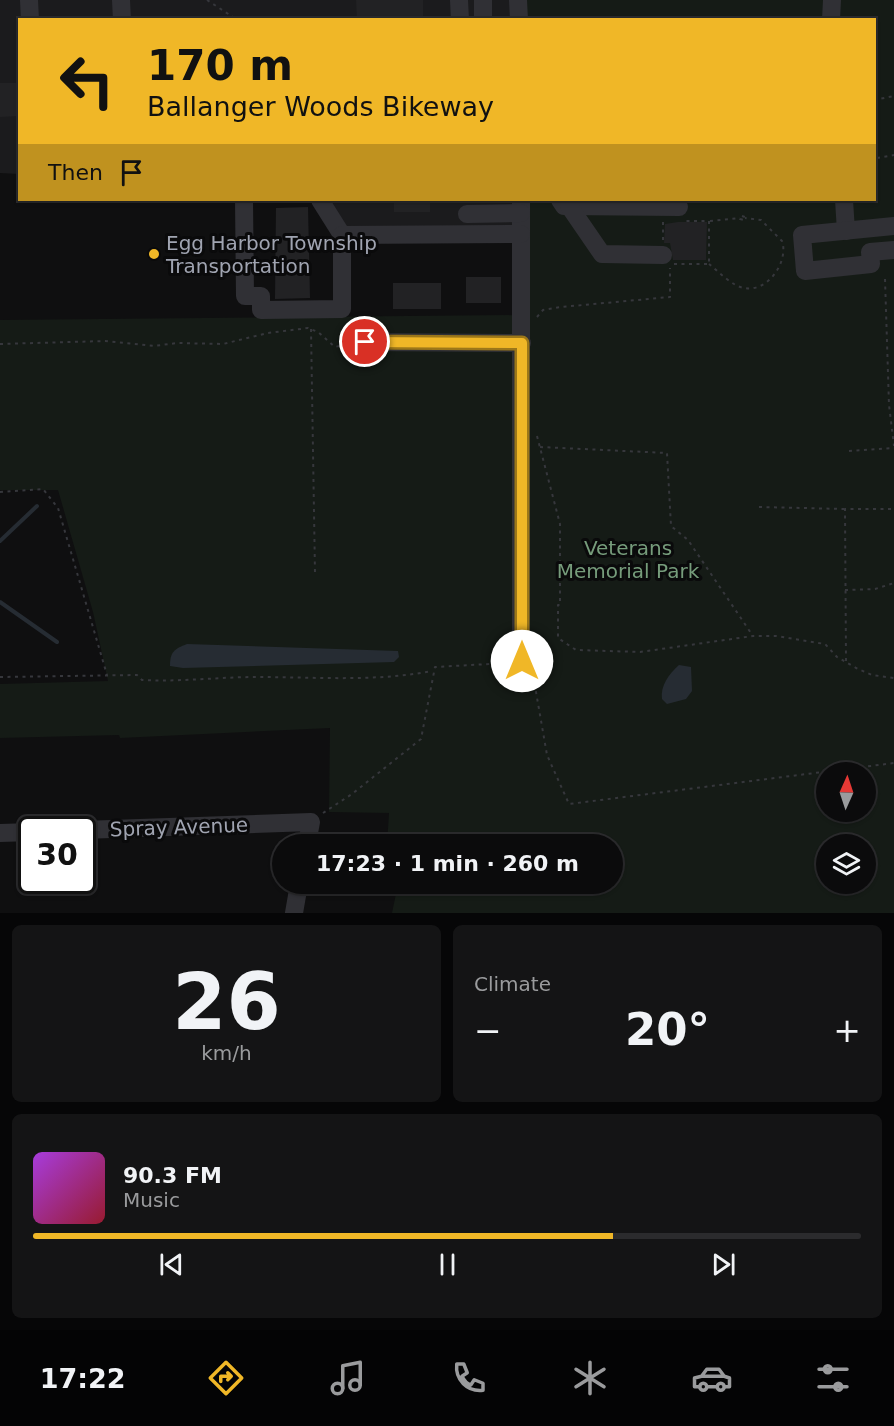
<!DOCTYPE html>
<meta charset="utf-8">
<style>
body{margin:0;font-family:"DejaVu Sans",sans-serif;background:#141415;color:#f1f3f6;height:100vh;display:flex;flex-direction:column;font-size:22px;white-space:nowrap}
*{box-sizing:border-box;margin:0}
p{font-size:20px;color:#9a9b9d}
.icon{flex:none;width:33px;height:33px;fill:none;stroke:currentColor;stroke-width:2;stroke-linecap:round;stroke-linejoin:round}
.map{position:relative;height:913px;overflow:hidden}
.details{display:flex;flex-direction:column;gap:12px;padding:12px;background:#060607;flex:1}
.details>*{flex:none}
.guide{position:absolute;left:18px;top:18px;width:858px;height:183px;border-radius:0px;box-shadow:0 2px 4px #0004,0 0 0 2px #2b2b2d;background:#f0b727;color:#111;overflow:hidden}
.needle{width:39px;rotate:3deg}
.controls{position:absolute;left:816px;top:762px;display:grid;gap:12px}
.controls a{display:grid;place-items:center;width:60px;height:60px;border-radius:50%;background:#0b0b0c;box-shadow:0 2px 4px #0004,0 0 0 2px #2b2b2d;font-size:30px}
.speed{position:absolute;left:18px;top:816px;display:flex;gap:12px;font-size:30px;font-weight:700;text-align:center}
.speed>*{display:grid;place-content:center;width:78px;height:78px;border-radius:50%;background:#0b0b0c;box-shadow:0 2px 4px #0004,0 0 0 2px #2b2b2d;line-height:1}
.speed .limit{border:3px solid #111;border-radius:9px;background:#fff;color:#111}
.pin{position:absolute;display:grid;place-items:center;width:51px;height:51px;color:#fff;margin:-26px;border:3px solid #fff;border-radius:50%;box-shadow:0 2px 6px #0007}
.me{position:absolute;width:66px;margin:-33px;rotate:0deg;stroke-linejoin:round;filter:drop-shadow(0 0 4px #0008)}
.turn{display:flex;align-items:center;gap:21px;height:126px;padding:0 30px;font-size:27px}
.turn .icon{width:78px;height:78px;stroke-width:2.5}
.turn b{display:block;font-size:42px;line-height:51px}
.then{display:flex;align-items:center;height:57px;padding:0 30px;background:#0003;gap:12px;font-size:22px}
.big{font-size:45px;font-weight:600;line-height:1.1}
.details .tile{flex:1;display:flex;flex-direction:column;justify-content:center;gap:9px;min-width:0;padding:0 21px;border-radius:9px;background:#141415}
.details .dial{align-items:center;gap:0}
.dial b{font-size:78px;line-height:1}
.song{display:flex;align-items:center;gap:18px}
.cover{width:72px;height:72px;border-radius:9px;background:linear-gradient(135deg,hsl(280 70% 55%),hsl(350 70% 35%))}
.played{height:6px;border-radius:3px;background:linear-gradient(90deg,#f0b727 70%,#2b2b2d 70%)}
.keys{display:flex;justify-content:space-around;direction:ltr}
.heat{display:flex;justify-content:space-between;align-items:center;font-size:33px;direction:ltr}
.details .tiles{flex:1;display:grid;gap:12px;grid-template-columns:1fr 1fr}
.tile:last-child{grid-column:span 2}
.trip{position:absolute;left:272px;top:834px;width:351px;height:60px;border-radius:30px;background:#0b0b0c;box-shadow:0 2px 4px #0004,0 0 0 2px #2b2b2d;font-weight:600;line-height:60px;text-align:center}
.tabs{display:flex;height:96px;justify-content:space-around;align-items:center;background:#040405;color:#9a9b9d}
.tabs .icon{width:42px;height:42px}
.tabs .on{color:#f0b727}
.tabs b{font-size:27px;color:#f1f3f6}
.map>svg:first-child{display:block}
.built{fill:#1b1b1d}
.green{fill:#151b16;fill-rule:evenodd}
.water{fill:#262c33}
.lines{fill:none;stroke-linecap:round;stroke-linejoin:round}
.stream{stroke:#262c33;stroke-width:4}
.building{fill:#222224}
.path{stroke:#36373c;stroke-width:2;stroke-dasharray:3 4.5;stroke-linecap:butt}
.minor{stroke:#303035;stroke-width:18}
.route-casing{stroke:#9c7719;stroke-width:15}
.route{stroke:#f0b727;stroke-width:10}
.poi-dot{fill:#f0b727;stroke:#0a0a0b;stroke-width:2}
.labels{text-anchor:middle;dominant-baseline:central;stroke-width:6;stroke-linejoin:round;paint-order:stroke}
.poi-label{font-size:20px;fill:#a0a4b1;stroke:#0a0a0b;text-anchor:start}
.park-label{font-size:20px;fill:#769c7b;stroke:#0a0a0b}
.street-label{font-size:20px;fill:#a0a4b1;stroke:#0a0a0b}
</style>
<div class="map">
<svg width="894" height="913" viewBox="0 0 894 913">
<rect width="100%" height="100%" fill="#0f0f10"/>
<g class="built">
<polygon points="0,0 518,0 519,20 20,20 19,174 0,173"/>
<polygon points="320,200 521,200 521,234 342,235"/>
</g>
<path class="green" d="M 518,0 L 894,0 L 894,913 L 392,913 L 398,884 L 612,884 L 612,844 L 387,844 L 389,813 L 329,812 L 330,728 L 120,738 L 119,735 L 0,738 L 0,684 L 108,681 L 93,612 L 58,490 L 0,490 L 0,320 L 522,315 L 521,200 L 874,200 L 874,20 L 519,19 ZM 826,772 L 866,772 L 866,812 L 826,812 ZM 826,844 L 866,844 L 866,884 L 826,884 Z"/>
<g class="water">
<path d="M 187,644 L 398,651 L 399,657 L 394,662 L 183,668 L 170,666 C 170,652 174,649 187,644 Z"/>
<path d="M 679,665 L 691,667 L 692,691 L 686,699 L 667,704 L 662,699 C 660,686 669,674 679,665 Z"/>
</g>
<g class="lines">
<g class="stream">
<polyline points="0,541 37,506"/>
<polyline points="0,602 57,642"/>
</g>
</g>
<g class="building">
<polygon points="356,0 423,0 423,20 357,20"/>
<polygon points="0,83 20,83 20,116 0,117"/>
<rect x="394" y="200" width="36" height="12"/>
<polygon points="308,207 310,298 275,299 276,208"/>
<polygon points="678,222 707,222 706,260 673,260 670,243 664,243 665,224"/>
<rect x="466" y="277" width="35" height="26"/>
<rect x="393" y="283" width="48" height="26"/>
</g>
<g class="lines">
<g class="path">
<polyline points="207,0 236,19"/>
<polyline points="874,100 894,96"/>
<polyline points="877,158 894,155"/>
<polygon points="742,216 745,217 744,220 740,219"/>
<polyline points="710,221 740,218"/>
<polyline points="663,240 663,222"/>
<polyline points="674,264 709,264 709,221 686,221"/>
<path d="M 709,264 C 719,272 732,286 744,288 C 768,293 789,261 782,241 L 761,220 L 745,218"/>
<polyline points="885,279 889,405 894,446"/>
<polyline points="537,317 543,310 561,307 670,297 670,268"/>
<polyline points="311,329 315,573"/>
<polyline points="0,344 105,341 154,346 177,343 223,344 268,333 308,328 318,332 335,347 350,343"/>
<polyline points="537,436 560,524 560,605 558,605 558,638 576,650 640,652 753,636 776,636 825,644 837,657 856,668 872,675 894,678"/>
<polyline points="540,447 667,453 671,526 688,540 753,636"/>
<polyline points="849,451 894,448"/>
<polyline points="0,492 43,489 58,508 107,675"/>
<polyline points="759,507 845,509"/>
<polyline points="845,590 875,589 894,583"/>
<polyline points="846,661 845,509 894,509"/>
<polyline points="532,669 547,755 569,804 894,763"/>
<path d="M 0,677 L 137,675 L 142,680 C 181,682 219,677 257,677 C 315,677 375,682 432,671"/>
<polyline points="323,813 352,794 421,739 435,667 508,663"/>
</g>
<g class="minor">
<polyline points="29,0 30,20"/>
<polyline points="121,0 122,20"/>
<polyline points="459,0 460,20"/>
<polyline points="483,0 483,20"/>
<polyline points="518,0 519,20"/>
<polyline points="831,20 832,0"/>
<polyline points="244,200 245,296 261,296 261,310 342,309 342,235 320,200"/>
<polyline points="521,200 521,661"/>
<polyline points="560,200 564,206 679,207"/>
<polyline points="844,200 846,231"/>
<polyline points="569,206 602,254 663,255"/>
<polyline points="467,214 521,213"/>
<polyline points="894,226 802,235 805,271 871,264 870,252 894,250"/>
<polyline points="342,235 521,234"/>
<polyline points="365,342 522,343"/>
<polyline points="82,830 311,822 307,844"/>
<polyline points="0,833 32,832"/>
<polyline points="294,913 299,884"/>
</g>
</g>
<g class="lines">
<defs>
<polyline id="route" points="365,342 522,343 522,661"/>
</defs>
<use href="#route" class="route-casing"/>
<use href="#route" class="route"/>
</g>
<circle class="poi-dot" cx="154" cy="254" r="6"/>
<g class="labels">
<g class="poi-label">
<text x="166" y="243">Egg Harbor Township<tspan x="166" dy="23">Transportation</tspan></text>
</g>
<g class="park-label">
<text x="628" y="548">Veterans<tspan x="628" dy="23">Memorial Park</tspan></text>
</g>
<g class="street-label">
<text transform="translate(179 827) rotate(-2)">Spray Avenue</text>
</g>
</g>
</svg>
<div class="controls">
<a><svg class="needle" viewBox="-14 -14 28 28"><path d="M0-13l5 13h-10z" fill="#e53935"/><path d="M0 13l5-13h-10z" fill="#9a9b9d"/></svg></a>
<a><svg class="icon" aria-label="layers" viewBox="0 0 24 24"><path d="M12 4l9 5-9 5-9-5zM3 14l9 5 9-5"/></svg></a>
</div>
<div class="speed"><div class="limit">30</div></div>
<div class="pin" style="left:365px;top:342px;background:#d93025"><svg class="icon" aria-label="arrive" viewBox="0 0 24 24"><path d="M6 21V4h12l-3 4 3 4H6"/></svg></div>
<svg class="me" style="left:522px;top:661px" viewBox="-20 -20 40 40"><circle r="19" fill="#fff"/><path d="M0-13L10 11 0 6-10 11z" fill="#f0b727"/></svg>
<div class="trip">17:23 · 1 min · 260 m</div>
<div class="guide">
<div class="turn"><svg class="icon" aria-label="left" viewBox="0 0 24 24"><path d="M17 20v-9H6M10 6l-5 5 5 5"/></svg><div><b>170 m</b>Ballanger Woods Bikeway</div></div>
<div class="then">Then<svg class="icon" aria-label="arrive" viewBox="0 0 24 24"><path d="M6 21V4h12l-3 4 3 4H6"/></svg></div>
</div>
</div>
<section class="details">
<div class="tiles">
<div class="tile dial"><b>26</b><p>km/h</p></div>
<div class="tile"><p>Climate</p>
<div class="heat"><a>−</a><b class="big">20°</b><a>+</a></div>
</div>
<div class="tile">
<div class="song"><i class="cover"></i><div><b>90.3 FM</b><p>Music</p></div></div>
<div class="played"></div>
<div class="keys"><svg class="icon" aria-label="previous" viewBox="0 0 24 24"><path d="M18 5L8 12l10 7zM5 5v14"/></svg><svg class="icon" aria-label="pause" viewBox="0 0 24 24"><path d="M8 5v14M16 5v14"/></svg><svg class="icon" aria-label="next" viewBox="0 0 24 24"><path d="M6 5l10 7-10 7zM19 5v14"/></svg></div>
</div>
</div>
</section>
<nav class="tabs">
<b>17:22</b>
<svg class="icon on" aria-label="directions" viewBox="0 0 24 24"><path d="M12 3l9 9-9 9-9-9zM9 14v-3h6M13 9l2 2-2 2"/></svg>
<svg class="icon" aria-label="music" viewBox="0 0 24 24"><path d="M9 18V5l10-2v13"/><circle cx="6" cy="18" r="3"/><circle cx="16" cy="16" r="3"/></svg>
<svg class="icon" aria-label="phone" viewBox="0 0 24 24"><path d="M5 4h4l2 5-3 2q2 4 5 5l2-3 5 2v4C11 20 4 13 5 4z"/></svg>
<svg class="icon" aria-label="climate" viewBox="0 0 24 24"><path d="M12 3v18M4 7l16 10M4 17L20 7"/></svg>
<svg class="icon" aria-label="car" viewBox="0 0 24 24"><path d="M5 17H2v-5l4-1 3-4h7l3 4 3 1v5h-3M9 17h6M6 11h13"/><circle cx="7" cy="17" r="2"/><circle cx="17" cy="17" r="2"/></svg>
<svg class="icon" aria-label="filters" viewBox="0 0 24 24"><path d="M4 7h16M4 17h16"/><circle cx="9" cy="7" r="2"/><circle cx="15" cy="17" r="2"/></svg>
</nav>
